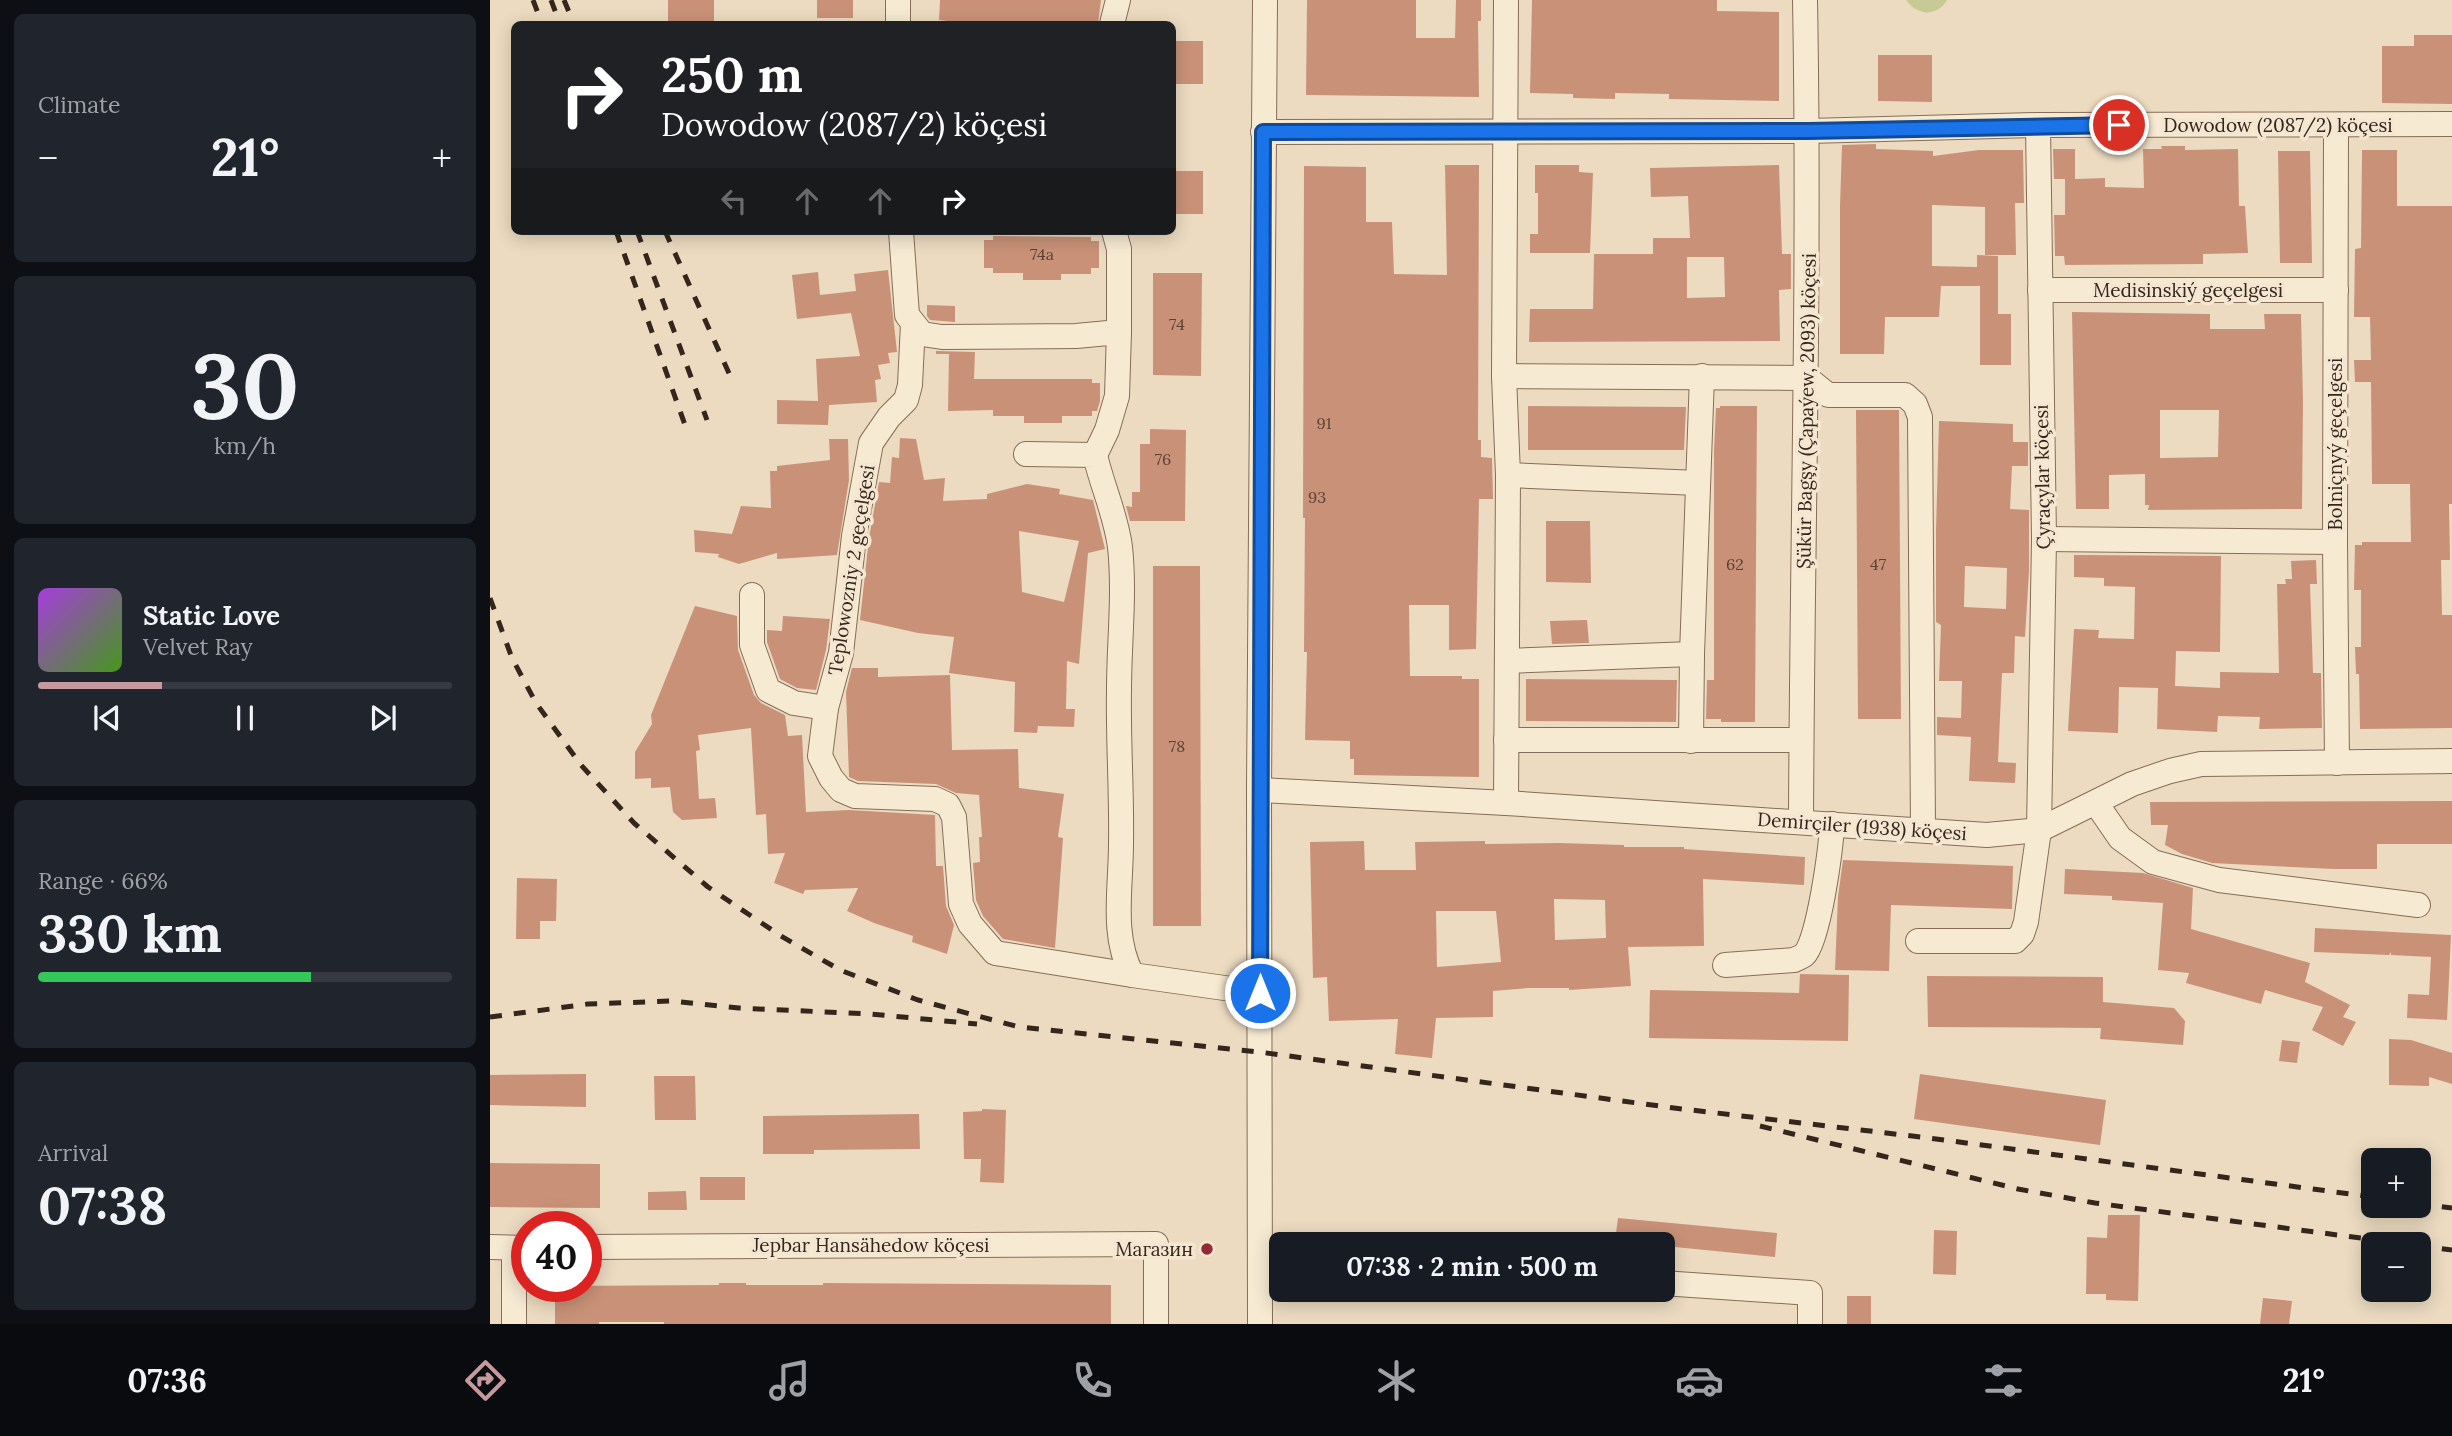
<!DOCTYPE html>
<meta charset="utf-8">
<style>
body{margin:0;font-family:Lora,serif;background:#20242c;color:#f1f3f6;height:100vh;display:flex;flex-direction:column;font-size:26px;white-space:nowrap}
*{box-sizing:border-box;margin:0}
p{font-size:23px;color:#9ea1a6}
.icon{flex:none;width:38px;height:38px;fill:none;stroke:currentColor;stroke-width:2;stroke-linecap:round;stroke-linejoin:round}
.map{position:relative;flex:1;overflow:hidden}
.sheet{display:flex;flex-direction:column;gap:14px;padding:14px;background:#0d0f14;width:490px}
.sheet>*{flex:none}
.top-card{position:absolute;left:21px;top:21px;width:665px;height:214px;border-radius:10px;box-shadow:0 4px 18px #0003;background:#202124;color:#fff;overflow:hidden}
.tools{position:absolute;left:1871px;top:1148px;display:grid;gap:14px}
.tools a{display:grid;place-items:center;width:70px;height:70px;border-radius:10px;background:#171b24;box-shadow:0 4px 18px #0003;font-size:35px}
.speed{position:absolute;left:21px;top:1211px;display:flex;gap:14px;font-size:35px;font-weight:700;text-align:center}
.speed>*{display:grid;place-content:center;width:91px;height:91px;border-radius:50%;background:#171b24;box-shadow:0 4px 18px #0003;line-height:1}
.speed .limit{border:10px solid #d22;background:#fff;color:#111}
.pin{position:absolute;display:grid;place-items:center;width:60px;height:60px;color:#fff;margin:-30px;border:4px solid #fff;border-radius:50%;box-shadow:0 2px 7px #0007}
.me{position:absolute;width:77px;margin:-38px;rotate:0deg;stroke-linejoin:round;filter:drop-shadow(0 0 5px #0008)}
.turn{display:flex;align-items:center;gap:24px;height:147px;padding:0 35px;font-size:32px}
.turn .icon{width:91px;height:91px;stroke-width:2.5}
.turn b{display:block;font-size:49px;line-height:60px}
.lanes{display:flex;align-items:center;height:66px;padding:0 35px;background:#0003;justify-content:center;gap:35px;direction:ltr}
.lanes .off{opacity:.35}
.big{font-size:52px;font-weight:800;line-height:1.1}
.sheet .card{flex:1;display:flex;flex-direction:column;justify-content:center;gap:10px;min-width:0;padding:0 24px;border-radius:10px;background:#20242c}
.sheet .dial{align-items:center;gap:0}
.dial b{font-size:91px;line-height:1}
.song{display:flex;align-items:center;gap:21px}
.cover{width:84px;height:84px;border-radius:10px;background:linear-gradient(135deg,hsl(280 70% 55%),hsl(100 70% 35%))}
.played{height:7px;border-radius:4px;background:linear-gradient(90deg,#c6999f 30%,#363941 30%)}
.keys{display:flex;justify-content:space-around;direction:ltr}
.heat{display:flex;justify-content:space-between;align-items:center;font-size:38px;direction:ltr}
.charge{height:10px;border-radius:5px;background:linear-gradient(90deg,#34c759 66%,#363941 0)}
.trip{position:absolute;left:779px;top:1232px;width:406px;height:70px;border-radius:10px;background:#171b24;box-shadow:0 4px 18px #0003;font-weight:800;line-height:70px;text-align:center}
.dock{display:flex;height:112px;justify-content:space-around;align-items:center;background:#090b0e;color:#9ea1a6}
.dock .icon{width:49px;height:49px}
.dock .selected{color:#c6999f}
.dock b{font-size:32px;color:#f1f3f6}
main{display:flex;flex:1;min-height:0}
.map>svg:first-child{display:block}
.green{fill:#c8ca95}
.building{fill:#c99278;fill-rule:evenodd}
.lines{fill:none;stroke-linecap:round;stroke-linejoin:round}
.minor-casing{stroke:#856d59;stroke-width:26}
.minor{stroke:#f7ead3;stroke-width:24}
.rail{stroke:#35261d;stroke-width:5;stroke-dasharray:12 12;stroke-linecap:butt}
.route-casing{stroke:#114b97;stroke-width:18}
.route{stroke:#1a73e8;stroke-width:12}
.poi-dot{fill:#922b35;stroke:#f4e6d0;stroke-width:2.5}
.labels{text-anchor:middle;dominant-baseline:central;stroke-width:7;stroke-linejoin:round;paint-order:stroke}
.number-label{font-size:16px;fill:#5a4134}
.street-label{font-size:19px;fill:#35261d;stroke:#f4e6d0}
.poi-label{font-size:19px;fill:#35261d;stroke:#f4e6d0;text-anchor:end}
</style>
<main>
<section class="sheet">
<div class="card"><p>Climate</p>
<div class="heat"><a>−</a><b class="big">21°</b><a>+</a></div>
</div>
<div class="card dial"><b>30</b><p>km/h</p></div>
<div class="card">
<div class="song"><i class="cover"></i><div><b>Static Love</b><p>Velvet Ray</p></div></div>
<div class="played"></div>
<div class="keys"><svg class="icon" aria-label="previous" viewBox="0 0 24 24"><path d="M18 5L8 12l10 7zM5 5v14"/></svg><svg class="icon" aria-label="pause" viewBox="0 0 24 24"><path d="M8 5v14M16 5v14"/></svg><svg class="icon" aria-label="next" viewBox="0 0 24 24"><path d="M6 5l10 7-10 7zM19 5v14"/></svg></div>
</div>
<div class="card"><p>Range · 66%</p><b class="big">330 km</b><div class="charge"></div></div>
<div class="card"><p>Arrival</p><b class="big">07:38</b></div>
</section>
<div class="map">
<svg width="1962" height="1324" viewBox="0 0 1962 1324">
<rect width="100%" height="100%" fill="#ecdbc1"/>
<path class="green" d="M 1416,0 L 1457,0 C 1447,17 1427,16 1416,0 Z"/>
<g class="building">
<rect x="178" y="0" width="46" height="24"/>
<rect x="327" y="0" width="36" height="18"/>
<polygon points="450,0 611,0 608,24 457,24 457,21 449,20"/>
<polygon points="817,0 926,0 926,38 965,38 966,0 991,0 991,21 988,21 989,97 816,95"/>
<polygon points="1042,0 1227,0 1227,11 1289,12 1289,101 1179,99 1179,94 1125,93 1125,99 1083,98 1083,94 1040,93"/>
<polygon points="1924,35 1962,35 1962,104 1892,103 1892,46 1924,46"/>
<rect x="682" y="41" width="31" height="43"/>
<polygon points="1388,55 1442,55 1442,102 1388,101"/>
<polygon points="1386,144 1386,149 1443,151 1443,156 1489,150 1533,150 1534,203 1525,203 1526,255 1495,255 1495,207 1442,205 1442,266 1487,267 1487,255 1508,256 1508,314 1521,314 1521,365 1490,365 1490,286 1451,286 1449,317 1395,317 1394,354 1350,354 1350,206 1352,145"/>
<polygon points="1671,146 1695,146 1695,150 1748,149 1749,206 1755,206 1758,253 1713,254 1713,264 1575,265 1574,256 1565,256 1564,215 1575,215 1575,179 1564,179 1563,149 1585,149 1585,179 1615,178 1615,187 1654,188 1653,149 1672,149"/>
<polygon points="1872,150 1907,150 1907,206 1962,206 1962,504 1959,504 1960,560 1951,560 1952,615 1962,615 1962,728 1870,729 1869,674 1866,674 1865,647 1871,647 1871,590 1864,590 1865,545 1872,545 1872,542 1921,542 1920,484 1882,484 1881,382 1865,382 1864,360 1881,360 1880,317 1864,317 1865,249 1871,248"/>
<polygon points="1788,151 1820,151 1822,263 1790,263"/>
<polygon points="955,165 989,165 988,440 991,440 991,457 1002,458 1003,499 989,499 986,649 959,650 959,605 919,605 920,676 972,676 972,679 989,679 989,777 864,775 864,759 860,759 860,741 815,740 817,652 814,652 815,518 813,518 814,166 876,167 876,222 902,222 904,274 957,275"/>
<polygon points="1045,165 1089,165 1089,172 1103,173 1100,253 1040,253 1040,234 1048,234 1048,193 1045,193"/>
<path d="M 1289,165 L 1292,254 L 1301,254 L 1301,289 L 1289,290 L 1290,341 L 1039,342 L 1040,309 L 1103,309 L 1104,254 L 1163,254 L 1163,238 L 1200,238 L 1198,196 L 1161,197 L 1160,168 ZM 1197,257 L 1234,257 L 1235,297 L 1197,298 Z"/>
<rect x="682" y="171" width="31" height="43"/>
<polygon points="503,236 601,237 601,241 609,241 609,268 601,268 601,274 571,274 571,280 533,280 533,273 503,273 503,268 494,268 494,240 503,240"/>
<polygon points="398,270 407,352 398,353 400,363 388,365 391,379 385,380 387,402 339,405 338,425 287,424 287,400 328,401 326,359 370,356 361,313 307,319 302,275 328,272 330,295 366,291 364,274"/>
<polygon points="663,273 712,273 711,376 663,375"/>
<polygon points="437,305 465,306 465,322 440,320 437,316"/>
<path d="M 1582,312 L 1720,314 L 1720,329 L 1775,329 L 1774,314 L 1811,314 L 1813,402 L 1812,509 L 1658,510 L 1659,505 L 1655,505 L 1655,474 L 1619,475 L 1619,509 L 1586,509 ZM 1670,410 L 1729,410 L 1728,457 L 1670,458 Z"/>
<polygon points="446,351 485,352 484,379 602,379 602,383 610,383 610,401 607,411 602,411 602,416 572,416 572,423 534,423 534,416 503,416 503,410 458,411 459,354 446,354"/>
<polygon points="1038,406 1196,407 1194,450 1038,450"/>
<polygon points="1230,406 1267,406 1265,722 1231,722 1231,719 1216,719 1217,680 1224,680 1224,450 1226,408 1230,408"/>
<polygon points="1366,410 1409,410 1411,719 1368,719"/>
<path d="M 1449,421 L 1523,424 L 1523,442 L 1538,442 L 1538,466 L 1522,466 L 1520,509 L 1539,510 L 1539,571 L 1535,637 L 1525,636 L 1524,673 L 1512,673 L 1508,762 L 1526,763 L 1525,783 L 1479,781 L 1481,737 L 1447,735 L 1447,717 L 1471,718 L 1472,681 L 1449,681 L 1451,625 L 1446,622 L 1446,530 ZM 1475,566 L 1517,568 L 1516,609 L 1474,607 Z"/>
<polygon points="660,429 696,430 695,521 640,521 636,506 642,507 642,492 650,492 650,444 660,444"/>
<path d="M 410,438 L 426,439 L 434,480 L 455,478 L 453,501 L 497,499 L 497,494 L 537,484 L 570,489 L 569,494 L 603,500 L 615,549 L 598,553 L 589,664 L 577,661 L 576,709 L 585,709 L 584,727 L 548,726 L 547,733 L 524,732 L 525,682 L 459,673 L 464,637 L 428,633 L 370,620 L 379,538 L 389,482 L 400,483 L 402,457 L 409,458 ZM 529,531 L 589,541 L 574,602 L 532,592 Z"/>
<polygon points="339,439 358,439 359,480 347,555 287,559 287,553 249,564 228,557 229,554 205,552 204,530 242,534 251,506 281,508 280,471 287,471 287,466 340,460"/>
<polygon points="1056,521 1100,521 1101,583 1056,582"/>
<polygon points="1584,555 1731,556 1730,652 1686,651 1685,686 1730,688 1730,672 1789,673 1787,584 1796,584 1795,579 1802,579 1801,561 1826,560 1827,584 1820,584 1823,673 1831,673 1832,728 1769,729 1770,717 1728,716 1727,732 1667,729 1668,688 1629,687 1628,733 1578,731 1584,629 1609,630 1608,638 1644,639 1645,587 1614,586 1614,578 1584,577"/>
<polygon points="663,566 710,566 711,926 663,926"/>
<polygon points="205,606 247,616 248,650 264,695 271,703 295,715 298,736 312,735 316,812 359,810 445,815 446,866 453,866 456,906 464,925 457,954 422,942 423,936 384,923 357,911 368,888 315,890 313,894 284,883 295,853 278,854 276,814 266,815 261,728 208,735 210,750 206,751 209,799 225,798 227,818 192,820 183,812 180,787 161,788 161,778 145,779 145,752 162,724 161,715"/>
<polygon points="293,616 340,619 336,650 326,690 307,688 290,679 277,642 277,630 292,631"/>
<polygon points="1097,620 1099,643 1062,644 1060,621"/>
<polygon points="362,668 388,668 388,677 460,675 462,750 528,749 529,788 574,794 568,837 573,838 565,948 513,939 493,916 486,900 483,863 490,862 489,837 492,837 489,795 466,793 446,784 368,781 359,777 356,692"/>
<polygon points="1036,679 1187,680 1186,722 1036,721"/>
<polygon points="1962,801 1962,844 1887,844 1887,869 1844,869 1722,863 1692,854 1675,845 1678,825 1661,825 1660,802"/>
<path d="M 874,841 L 875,870 L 926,870 L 925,842 L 995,841 L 995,844 L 1069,843 L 1134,845 L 1134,847 L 1194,847 L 1194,849 L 1315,857 L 1314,885 L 1213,879 L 1214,946 L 1138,947 L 1141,986 L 1079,990 L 1079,988 L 1038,988 L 1003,991 L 1003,1017 L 946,1018 L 942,1058 L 905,1054 L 908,1019 L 839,1021 L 837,977 L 823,978 L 820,842 ZM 1064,899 L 1115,900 L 1116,938 L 1065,940 ZM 946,911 L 1006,911 L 1011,962 L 947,967 Z"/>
<polygon points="1353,860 1523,866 1522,909 1401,905 1399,971 1345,970 1348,897"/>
<polygon points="1575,869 1653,873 1703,888 1701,929 1820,963 1815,982 1860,1005 1853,1017 1866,1022 1853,1046 1822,1030 1833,1007 1775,990 1771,1004 1696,983 1699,973 1668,970 1673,903 1622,900 1622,896 1574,894"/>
<polygon points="27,878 67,879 66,921 50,921 50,939 26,939"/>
<polygon points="1825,928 1961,935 1957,1020 1917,1018 1918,994 1939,995 1941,957 1901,955 1901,952 1899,955 1824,952"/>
<polygon points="1310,974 1359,975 1358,1041 1159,1038 1160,990 1309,993"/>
<polygon points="1437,976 1613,977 1613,1002 1684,1008 1695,1021 1693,1045 1610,1039 1611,1028 1438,1027"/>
<polygon points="1899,1039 1921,1040 1962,1053 1962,1084 1939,1077 1939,1086 1899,1085"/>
<polygon points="1792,1040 1810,1042 1807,1063 1789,1061"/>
<polygon points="96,1074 96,1107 0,1105 0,1075"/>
<polygon points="1430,1074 1616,1100 1610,1145 1424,1119"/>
<polygon points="164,1076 205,1076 206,1120 165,1120"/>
<polygon points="492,1109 516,1110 514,1183 490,1182 491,1159 474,1159 473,1112 492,1111"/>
<polygon points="429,1114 430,1149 324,1150 324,1154 273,1154 273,1116"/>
<polygon points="0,1163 110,1164 110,1208 0,1207"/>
<rect x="210" y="1177" width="45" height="23"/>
<polygon points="196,1191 197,1210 158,1210 158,1192"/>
<polygon points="1618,1215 1650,1215 1648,1301 1616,1300 1616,1294 1596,1294 1597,1237 1617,1238"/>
<polygon points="1128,1218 1287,1233 1285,1257 1125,1241"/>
<polygon points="1444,1230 1467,1231 1466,1275 1443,1274"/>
<polygon points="229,1283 256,1283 256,1285 333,1285 333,1283 621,1285 621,1324 174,1324 174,1322 109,1322 109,1324 65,1324 65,1286 229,1285"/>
<rect x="1357" y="1296" width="24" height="28"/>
<polygon points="1773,1298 1802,1301 1799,1324 1770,1324"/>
</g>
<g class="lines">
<defs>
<g id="minor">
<polyline points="408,0 408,24"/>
<polyline points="1016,0 1014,376 1018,475 1016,803"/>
<polyline points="622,24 628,0"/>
<polyline points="1846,125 1845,542 1847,763"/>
<polyline points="773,132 1318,131 1548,125 1962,124"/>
<polyline points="411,231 417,315 432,334 452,337 586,336 629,332 627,396 617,430 605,455"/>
<polyline points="624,231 629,249 629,332"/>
<polyline points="1550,290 1846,290"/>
<polyline points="423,324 420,385 416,400 399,417 381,443 364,536 351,653 336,708 330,756 341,778 351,790 365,796 445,799 458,805 464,817 471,904 480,924 505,953 642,975"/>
<polyline points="1014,376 1317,378 1338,395 1415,395 1425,404 1430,417 1433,829"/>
<path d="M 536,454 L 605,455 C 612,486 626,515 630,547 C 635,594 629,643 629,690 C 628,742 632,793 631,844 C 631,888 621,935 642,975 L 770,993"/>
<polyline points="1018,475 1208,483"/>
<polyline points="1554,539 1845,542"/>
<polyline points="262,595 262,645 278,690 304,703 336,708"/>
<polyline points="1017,661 1202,654"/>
<polyline points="1016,740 1311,740"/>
<polyline points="1201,741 1202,654 1212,376"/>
<polyline points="769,790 1016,803 1497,835 1549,830 1642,784 1680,771 1711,764 1962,761"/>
<polyline points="1606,803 1630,838 1663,862 1729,880 1928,905"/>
<path d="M 1311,822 C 1312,548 1320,274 1315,0"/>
<polyline points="1428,941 1525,941 1532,934 1536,922 1549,830 1554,539 1548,125"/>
<path d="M 1235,965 L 1304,960 C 1304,960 1313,956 1314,955 C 1329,941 1341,847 1342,824"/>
<polyline points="0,1247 37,1248"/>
<polyline points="96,1247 666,1244 666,1324"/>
<polyline points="24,1248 24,1324"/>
<polyline points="1172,1283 1320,1293 1320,1324"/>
<polyline points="770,1324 769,790 775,0"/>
</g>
</defs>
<use href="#minor" class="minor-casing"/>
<use href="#minor" class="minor"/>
<g class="rail">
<polyline points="43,0 52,24"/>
<polyline points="61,0 70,24"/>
<polyline points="74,0 84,24"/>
<polyline points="126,231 195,425"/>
<polyline points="147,231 217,420"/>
<polyline points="175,231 242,380"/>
<polyline points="0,598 22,658 46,703 91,765 144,823 218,887 291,936 350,970 428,1000 529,1027 769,1052 1184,1108 1439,1138 1883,1197"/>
<polyline points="0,1017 98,1004 182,1001 249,1008 380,1014 487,1024"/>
<polyline points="1270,1126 1528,1189 1605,1203 1916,1244"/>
<polyline points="1928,1204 1962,1208"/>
<polyline points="1928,1246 1962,1250"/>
</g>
</g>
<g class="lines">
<defs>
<polyline id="route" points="770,993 773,132 1318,131 1629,125"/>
</defs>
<use href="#route" class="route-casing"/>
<use href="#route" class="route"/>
</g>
<circle class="poi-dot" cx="717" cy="1249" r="7"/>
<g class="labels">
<g class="number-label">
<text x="552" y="254">74a</text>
<text x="687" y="324">74</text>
<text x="834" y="423">91</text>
<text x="673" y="459">76</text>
<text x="827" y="497">93</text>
<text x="1245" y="564">62</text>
<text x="1388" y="564">47</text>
<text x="687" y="746">78</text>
</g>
<g class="street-label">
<text x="1788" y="125">Dowodow (2087/2) köçesi</text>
<text x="1698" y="290">Medisinskiý geçelgesi</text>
<text transform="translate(1316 411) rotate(-89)">Şükür Bagşy (Çapaýew, 2093) köçesi</text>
<text transform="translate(1845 444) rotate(-90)">Bolniçnyý geçelgesi</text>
<text transform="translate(1552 477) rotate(-91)">Çyraçylar köçesi</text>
<text transform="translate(361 570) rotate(-81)">Teplowozniy 2 geçelgesi</text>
<text transform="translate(1372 826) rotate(4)">Demirçiler (1938) köçesi</text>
<text x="381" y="1245">Jepbar Hansähedow köçesi</text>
</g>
<g class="poi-label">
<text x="703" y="1249">Магазин</text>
</g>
</g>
</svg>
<div class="tools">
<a>+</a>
<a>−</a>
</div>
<div class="speed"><div class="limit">40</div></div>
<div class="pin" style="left:1629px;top:125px;background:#d93025"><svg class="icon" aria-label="arrive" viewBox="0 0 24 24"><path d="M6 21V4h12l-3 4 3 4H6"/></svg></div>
<svg class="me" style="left:770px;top:993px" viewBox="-20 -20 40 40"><circle r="17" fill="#1a73e8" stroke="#fff" stroke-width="3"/><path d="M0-11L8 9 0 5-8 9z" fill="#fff"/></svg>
<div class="trip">07:38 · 2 min · 500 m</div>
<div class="top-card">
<div class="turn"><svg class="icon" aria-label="right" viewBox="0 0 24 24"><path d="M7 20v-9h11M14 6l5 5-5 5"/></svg><div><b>250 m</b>Dowodow (2087/2) köçesi</div></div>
<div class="lanes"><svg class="icon off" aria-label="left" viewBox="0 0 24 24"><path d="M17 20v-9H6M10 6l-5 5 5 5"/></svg><svg class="icon off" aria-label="ahead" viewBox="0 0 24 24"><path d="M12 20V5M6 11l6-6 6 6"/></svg><svg class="icon off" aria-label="ahead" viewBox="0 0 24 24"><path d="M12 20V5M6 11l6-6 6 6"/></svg><svg class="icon" aria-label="right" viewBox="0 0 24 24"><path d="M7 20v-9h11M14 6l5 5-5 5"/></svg></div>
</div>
</div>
</main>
<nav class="dock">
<b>07:36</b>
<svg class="icon selected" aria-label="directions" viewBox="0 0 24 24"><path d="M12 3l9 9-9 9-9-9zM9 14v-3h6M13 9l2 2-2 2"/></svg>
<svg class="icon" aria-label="music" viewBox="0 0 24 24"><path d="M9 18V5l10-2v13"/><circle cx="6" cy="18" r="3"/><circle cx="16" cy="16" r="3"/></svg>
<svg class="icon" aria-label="phone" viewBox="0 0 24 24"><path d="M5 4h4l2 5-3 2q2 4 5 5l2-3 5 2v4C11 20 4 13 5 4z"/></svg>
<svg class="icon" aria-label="climate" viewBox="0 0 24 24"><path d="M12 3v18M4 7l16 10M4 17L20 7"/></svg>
<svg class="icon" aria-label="car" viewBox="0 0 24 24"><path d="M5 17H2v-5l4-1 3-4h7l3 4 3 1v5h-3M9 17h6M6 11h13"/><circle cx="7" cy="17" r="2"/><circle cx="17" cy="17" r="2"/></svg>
<svg class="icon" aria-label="filters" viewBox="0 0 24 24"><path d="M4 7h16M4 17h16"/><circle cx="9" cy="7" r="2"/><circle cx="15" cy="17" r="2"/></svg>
<b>21°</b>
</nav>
